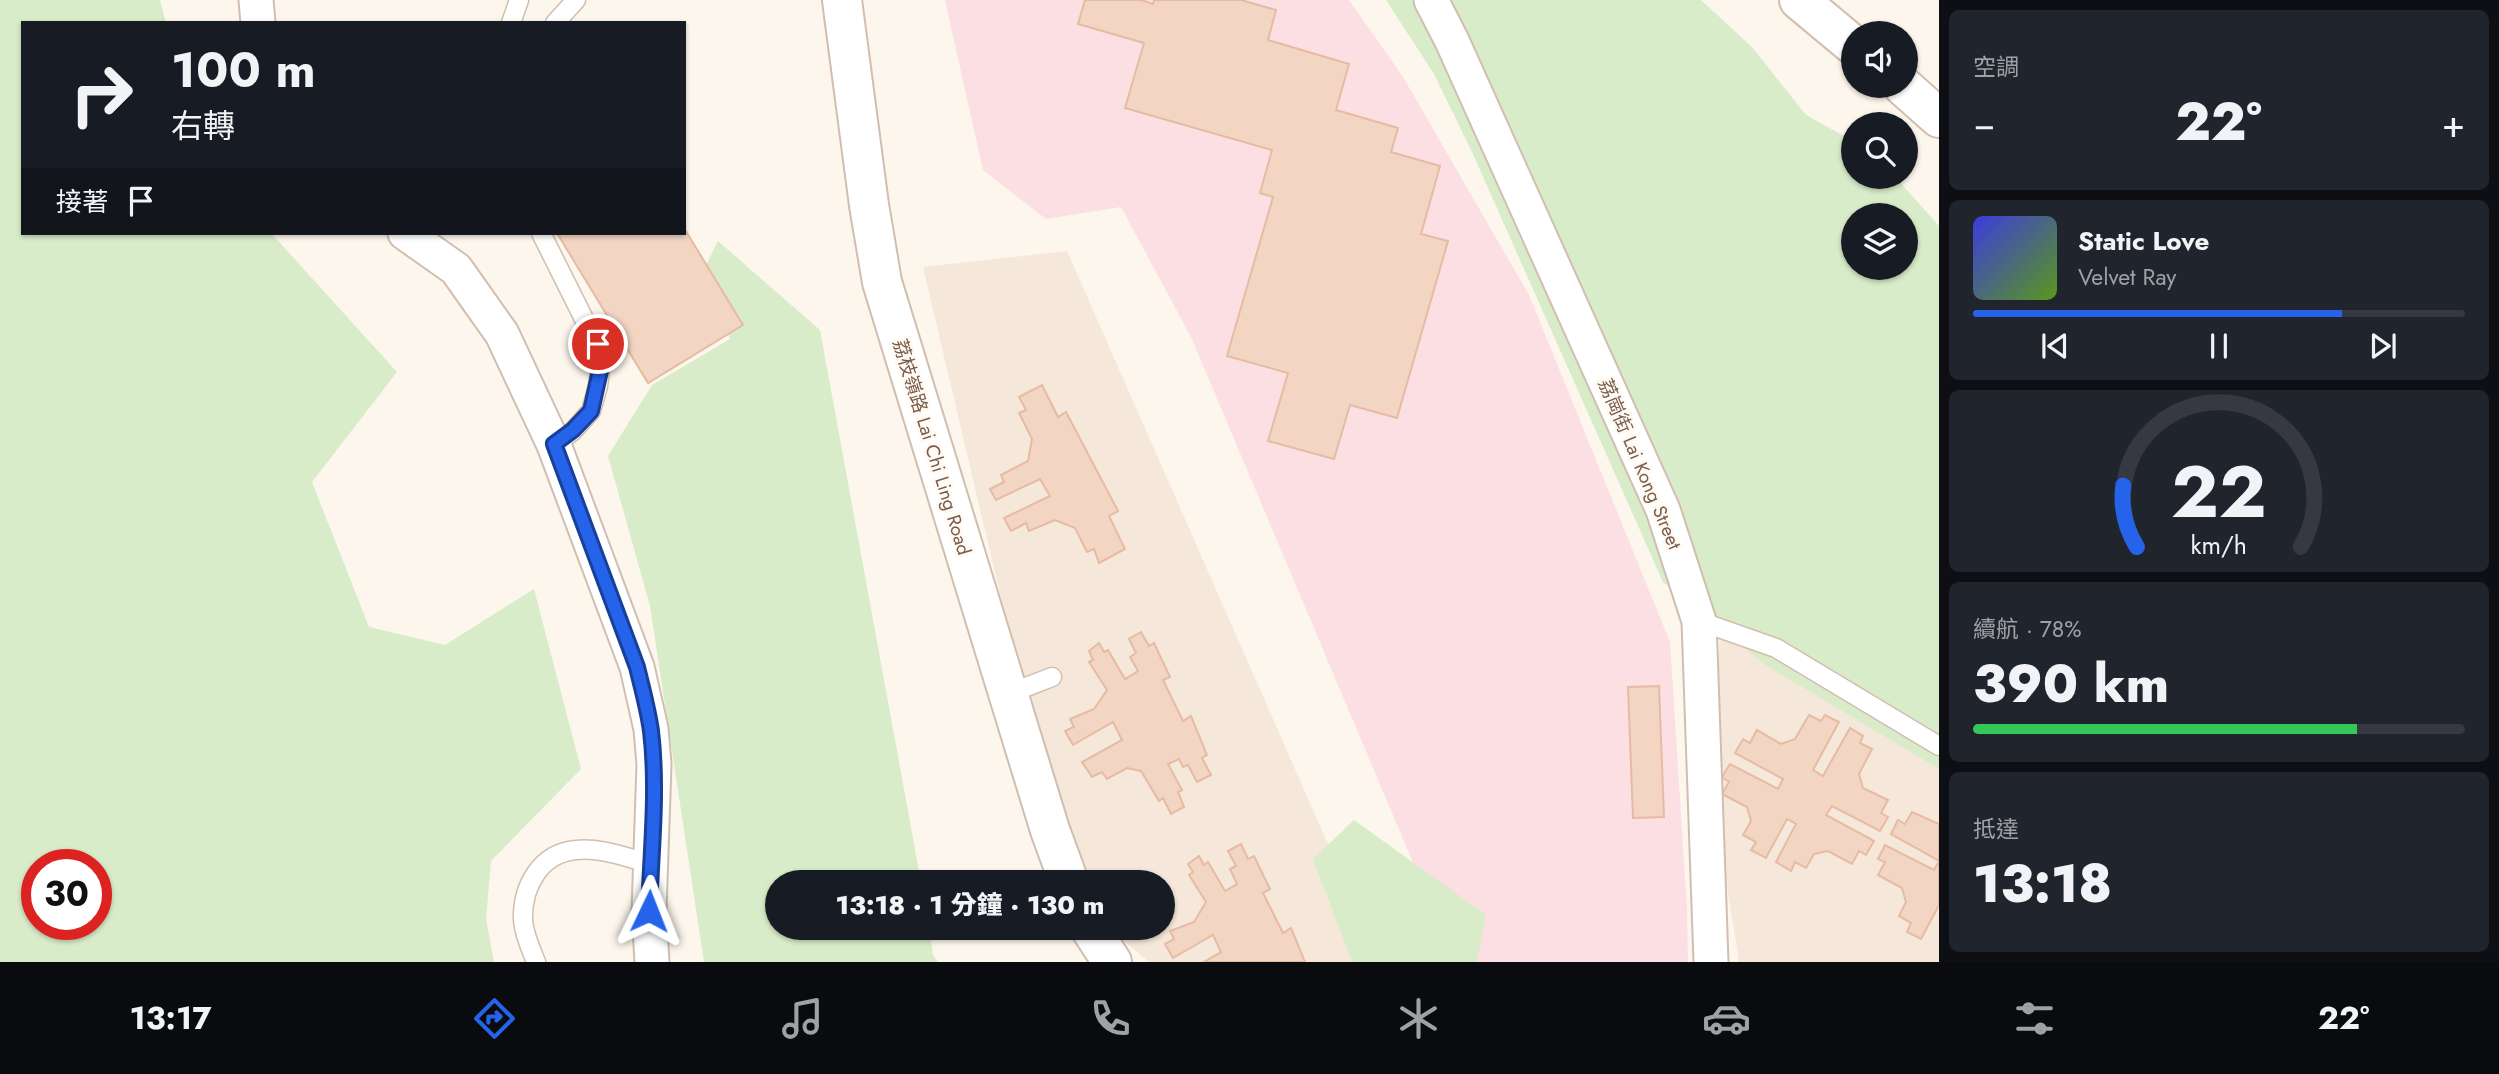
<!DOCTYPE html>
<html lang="zh-TW">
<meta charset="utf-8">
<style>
body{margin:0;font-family:Jost,"Noto Sans TC",sans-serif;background:#20242c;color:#f1f3f6;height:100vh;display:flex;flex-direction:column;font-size:26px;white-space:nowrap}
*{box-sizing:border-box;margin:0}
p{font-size:23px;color:#9ea1a6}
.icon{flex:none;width:38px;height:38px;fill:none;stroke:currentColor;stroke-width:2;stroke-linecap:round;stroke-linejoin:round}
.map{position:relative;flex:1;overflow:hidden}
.details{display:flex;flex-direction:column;gap:10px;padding:10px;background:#0d0f14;width:560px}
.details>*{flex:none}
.top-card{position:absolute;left:21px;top:21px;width:665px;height:214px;border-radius:0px;box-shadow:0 2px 5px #0004;background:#171b24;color:#f1f3f6;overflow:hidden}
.controls{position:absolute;left:1841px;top:21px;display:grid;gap:14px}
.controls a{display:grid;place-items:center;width:77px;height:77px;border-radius:50%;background:#171b24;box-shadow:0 2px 5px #0004;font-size:35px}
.speed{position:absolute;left:21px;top:849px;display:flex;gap:14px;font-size:35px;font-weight:700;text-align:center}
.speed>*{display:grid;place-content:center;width:91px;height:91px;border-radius:50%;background:#171b24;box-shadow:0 2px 5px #0004;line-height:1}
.speed .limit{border:10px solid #d22;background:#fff;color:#111}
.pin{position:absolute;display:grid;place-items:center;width:60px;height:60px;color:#fff;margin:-30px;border:4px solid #fff;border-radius:50%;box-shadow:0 2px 7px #0007}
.me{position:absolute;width:77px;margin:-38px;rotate:2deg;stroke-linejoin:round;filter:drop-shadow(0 0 5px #0008)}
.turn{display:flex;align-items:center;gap:24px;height:147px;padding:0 35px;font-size:32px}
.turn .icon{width:91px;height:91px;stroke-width:2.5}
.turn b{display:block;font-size:49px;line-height:60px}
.then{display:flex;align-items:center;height:66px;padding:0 35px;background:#0003;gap:14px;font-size:26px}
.big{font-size:52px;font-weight:800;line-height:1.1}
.details .card{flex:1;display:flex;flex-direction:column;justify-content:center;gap:10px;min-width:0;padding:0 24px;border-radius:10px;background:#20242c}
.details .dial{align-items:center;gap:0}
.dial svg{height:182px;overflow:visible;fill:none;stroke:#363941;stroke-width:7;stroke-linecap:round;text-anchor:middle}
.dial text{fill:#f1f3f6;stroke:none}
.song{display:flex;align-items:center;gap:21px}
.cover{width:84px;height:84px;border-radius:10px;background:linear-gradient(135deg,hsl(240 70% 55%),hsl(90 70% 35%))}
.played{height:7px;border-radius:4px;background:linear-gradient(90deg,#2563eb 75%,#363941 75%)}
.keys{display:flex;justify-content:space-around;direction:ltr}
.heat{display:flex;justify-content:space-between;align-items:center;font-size:38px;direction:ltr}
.charge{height:10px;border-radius:5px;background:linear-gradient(90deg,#34c759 78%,#363941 0)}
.trip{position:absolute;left:765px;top:870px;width:410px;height:70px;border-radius:35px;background:#171b24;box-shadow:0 2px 5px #0004;font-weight:800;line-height:70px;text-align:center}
.tabs{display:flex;height:112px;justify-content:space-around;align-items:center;background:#090b0e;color:#9ea1a6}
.tabs .icon{width:49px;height:49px}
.tabs .current{color:#2563eb}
.tabs b{font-size:32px;color:#f1f3f6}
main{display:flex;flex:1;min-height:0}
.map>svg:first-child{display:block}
.residential{fill:#f5e8da}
.medical{fill:#fbdfe3}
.green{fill:#d8ecc9;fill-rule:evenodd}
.building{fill:#f3d5c3;stroke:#e6bba3;stroke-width:2}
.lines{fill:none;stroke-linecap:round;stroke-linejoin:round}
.service-casing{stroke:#d1beb0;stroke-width:21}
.minor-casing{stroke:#d1beb0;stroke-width:37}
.tertiary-casing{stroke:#d1beb0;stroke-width:42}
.service{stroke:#fff;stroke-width:18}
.minor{stroke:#fff;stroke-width:33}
.tertiary{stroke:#fff;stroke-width:38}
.route-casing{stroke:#184099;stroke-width:18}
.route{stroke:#2563eb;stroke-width:12}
.labels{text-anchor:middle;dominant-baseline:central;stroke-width:6;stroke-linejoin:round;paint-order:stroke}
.street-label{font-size:19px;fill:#7a5c4d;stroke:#fffaf3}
</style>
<main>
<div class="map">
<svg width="1939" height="962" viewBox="0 0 1939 962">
<rect width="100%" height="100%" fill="#fdf6ec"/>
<g class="residential">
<polygon points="1067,251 1380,962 1149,962 1109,928 1162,928 1162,882 1089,882 1031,726 923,267"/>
<polygon points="1722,581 1939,715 1939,962 1739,962 1718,829 1718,677"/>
</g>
<polygon class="medical" points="945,0 1349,0 1403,77 1529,295 1670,642 1687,909 1688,962 1455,962 1191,337 1121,207 1046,219 983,170"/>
<g class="green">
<path d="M 0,0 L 160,0 L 166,23 L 23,23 L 23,233 L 271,233 L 397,372 L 312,482 L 369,627 L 445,645 L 534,589 L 581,769 L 491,861 L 486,919 L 494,962 L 0,962 ZM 37,864 L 96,864 L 96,924 L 37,924 Z"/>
<path d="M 1386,0 L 1701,0 L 1752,47 L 1806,115 L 1853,141 L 1853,177 L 1895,177 L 1939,226 L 1939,769 L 1767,666 L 1663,582 L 1472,152 L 1434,74 ZM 1853,215 L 1906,215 L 1906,268 L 1853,268 Z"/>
<polygon points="718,241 820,330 921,882 777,882 777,928 929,928 933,955 938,962 704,962 650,606 608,456 652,385 730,339 704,269"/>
<polygon points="1354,820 1486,915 1477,962 1352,962 1313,859"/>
</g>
<g class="building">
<polygon points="1085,0 1141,0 1153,4 1154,0 1241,0 1276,10 1268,40 1349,64 1336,110 1398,128 1391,152 1440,166 1421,234 1448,241 1397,418 1350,405 1334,459 1268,441 1288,373 1227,356 1273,197 1260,193 1272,150 1125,108 1144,43 1078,24"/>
<polygon points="684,228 743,325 648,383 557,233 684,233"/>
<polygon points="1042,385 1058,417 1066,412 1118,511 1109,516 1125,549 1099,563 1094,549 1087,552 1075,528 1055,520 1029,531 1026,523 1011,531 1004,518 1050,496 1040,479 996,500 990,489 1004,482 1001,475 1028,461 1032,439 1019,413 1026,410 1019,397"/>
<polygon points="1141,632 1149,646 1154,643 1170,677 1163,680 1183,721 1191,716 1207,755 1202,758 1211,775 1197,782 1188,765 1183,767 1179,759 1168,764 1182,790 1178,792 1184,807 1171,814 1163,798 1159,801 1141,771 1127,768 1107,779 1102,772 1092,777 1082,762 1122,740 1113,722 1073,745 1065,731 1074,727 1070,719 1094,709 1107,690 1089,662 1093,660 1089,651 1099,643 1104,652 1108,650 1125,679 1138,671 1130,657 1136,653 1129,639"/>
<polygon points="1659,686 1664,817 1633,818 1628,687"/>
<polygon points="1809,715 1821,721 1825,715 1839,722 1813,770 1823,776 1850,728 1863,736 1860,743 1872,749 1859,774 1863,788 1888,800 1881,813 1888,817 1880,831 1832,806 1826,815 1874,841 1866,855 1859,851 1852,864 1828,851 1814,854 1806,868 1795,862 1791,871 1776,862 1796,824 1787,819 1766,858 1751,850 1756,842 1743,835 1751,821 1747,807 1722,794 1729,782 1722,777 1730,764 1778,789 1783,779 1735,753 1743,739 1750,743 1757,730 1781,744 1795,739"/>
<polygon points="1912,812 1939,824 1939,905 1921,939 1907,932 1911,923 1899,916 1906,902 1902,888 1878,875 1885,862 1878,859 1885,845 1934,870 1939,861 1891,834 1898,820 1905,824"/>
<polygon points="1241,844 1248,859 1254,856 1270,889 1263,893 1283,933 1291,928 1305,962 1204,962 1221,952 1213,935 1173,958 1165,944 1174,939 1170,931 1194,922 1206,902 1189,875 1193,872 1188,864 1199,856 1204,865 1208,862 1225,891 1237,884 1230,869 1236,866 1228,851"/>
</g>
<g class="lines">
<defs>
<g id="service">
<polyline points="511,23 519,0"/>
<polyline points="555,23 576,0"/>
<polyline points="541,233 602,355 598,386 591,411 573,431 554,445"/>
<polyline points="1699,621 1776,648 1939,746"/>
<polyline points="1008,694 1052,677"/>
<path d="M 536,962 C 531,949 524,935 523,920 C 522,887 540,853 576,850 C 600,847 628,858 651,864"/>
</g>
<g id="minor">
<polyline points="256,0 258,23"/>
<polyline points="1431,0 1452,41 1663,510 1699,621 1711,962"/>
<polyline points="405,233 456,269 502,334 554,445 637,667 651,729 654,764 649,911 652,962"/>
</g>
<g id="tertiary">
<polyline points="842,0 869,205 882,282 1050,830 1069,882"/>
<polyline points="1799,0 1853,45"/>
<polyline points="1903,86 1939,118"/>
<polyline points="1090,928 1112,962"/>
</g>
</defs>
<use href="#service" class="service-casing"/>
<use href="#minor" class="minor-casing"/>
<use href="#tertiary" class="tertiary-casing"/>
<use href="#service" class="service"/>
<use href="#minor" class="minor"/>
<use href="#tertiary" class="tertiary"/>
</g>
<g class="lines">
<defs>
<path id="route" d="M 598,344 L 602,355 L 602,362 L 591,411 L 573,430 L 554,444 L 637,667 C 642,688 648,709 651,731 C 658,790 651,852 649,911"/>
</defs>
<use href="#route" class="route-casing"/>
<use href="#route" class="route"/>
</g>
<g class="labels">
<g class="street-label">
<text transform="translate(932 447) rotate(73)">荔枝嶺路 Lai Chi Ling Road</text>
<text transform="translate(1640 464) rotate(67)">荔崗街 Lai Kong Street</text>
</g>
</g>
</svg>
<div class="controls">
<a><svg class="icon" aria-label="sound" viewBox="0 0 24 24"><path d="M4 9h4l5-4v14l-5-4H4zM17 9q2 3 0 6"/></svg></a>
<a><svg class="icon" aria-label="search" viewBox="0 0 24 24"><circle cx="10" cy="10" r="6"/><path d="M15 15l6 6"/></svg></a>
<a><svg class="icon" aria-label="layers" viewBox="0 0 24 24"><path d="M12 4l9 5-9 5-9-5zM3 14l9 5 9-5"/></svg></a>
</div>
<div class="speed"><div class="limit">30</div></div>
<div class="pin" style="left:598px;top:344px;background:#d93025"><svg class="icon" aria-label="arrive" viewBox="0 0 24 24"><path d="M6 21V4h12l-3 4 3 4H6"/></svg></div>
<svg class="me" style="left:649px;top:911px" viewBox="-20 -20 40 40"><path d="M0-17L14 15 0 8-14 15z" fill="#2563eb" stroke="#fff" stroke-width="4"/></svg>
<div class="trip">13:18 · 1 分鐘 · 130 m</div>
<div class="top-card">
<div class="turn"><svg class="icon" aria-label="right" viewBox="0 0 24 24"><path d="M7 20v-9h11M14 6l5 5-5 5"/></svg><div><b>100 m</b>右轉</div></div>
<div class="then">接著<svg class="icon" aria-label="arrive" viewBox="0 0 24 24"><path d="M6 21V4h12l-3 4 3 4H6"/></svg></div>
</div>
</div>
<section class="details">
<div class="card"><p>空調</p>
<div class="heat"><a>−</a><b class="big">22°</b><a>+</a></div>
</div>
<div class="card">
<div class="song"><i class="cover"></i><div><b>Static Love</b><p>Velvet Ray</p></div></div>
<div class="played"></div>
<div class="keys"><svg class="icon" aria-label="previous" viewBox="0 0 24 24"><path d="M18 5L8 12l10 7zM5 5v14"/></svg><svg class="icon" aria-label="pause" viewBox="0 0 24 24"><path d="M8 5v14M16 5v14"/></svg><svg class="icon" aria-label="next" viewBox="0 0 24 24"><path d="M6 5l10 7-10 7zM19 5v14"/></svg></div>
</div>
<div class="card dial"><svg viewBox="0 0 100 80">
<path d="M14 69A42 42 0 1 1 86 69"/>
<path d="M14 69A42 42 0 0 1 8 42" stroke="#2563eb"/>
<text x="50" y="56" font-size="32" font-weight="700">22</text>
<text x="50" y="72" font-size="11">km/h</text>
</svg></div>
<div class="card"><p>續航 · 78%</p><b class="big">390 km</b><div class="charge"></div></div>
<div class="card"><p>抵達</p><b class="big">13:18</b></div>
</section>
</main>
<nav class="tabs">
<b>13:17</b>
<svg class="icon current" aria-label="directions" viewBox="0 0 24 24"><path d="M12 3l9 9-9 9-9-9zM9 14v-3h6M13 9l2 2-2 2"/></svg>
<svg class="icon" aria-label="music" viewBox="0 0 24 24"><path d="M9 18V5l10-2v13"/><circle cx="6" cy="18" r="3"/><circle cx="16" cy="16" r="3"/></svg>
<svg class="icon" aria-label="phone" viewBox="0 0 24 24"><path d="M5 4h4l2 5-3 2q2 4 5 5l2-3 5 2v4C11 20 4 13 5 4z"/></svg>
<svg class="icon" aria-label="climate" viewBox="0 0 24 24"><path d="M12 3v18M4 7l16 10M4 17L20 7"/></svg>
<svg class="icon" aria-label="car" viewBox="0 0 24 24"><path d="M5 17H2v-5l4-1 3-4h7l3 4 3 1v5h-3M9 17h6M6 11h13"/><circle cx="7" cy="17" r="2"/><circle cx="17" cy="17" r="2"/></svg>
<svg class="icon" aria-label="filters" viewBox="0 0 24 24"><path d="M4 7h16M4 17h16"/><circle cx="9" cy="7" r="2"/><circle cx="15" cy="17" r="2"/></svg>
<b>22°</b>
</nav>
